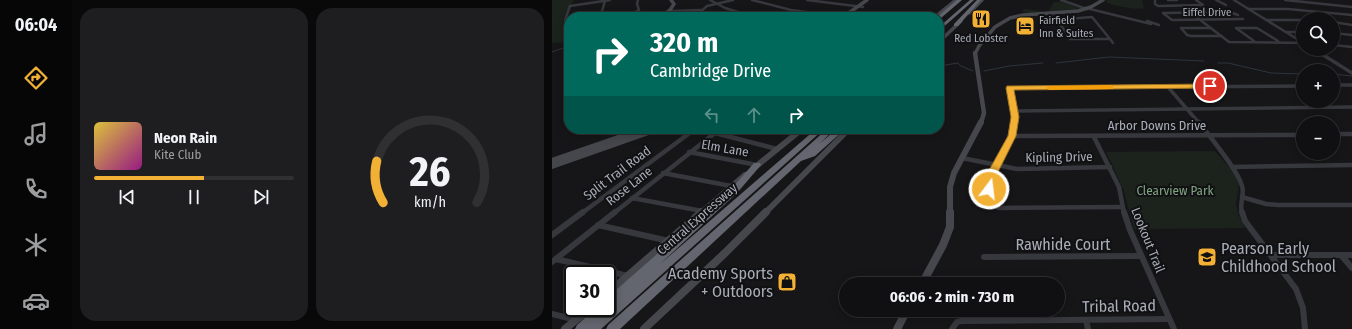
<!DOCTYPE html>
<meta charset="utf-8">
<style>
body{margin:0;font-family:"Fira Sans Condensed",sans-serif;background:#1e1e20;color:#f1f3f6;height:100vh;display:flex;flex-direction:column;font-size:15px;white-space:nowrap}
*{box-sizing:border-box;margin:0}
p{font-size:13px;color:#9c9d9f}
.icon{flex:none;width:22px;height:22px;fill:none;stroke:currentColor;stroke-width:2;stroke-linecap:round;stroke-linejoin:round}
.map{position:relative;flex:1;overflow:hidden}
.drawer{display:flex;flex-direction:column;gap:8px;padding:8px;background:#09090a;width:480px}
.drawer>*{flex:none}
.banner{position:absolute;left:12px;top:12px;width:380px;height:122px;border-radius:16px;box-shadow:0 2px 10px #0003,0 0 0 1px #303032;background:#00695c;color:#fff;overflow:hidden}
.tools{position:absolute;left:744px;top:12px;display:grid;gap:8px}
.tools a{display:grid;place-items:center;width:44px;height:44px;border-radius:50%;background:#101012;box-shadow:0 2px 10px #0003,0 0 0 1px #303032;font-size:20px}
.speed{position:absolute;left:12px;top:265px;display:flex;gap:8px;font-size:20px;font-weight:700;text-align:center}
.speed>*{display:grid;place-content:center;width:52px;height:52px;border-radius:50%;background:#101012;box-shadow:0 2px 10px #0003,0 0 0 1px #303032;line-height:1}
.speed .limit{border:2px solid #111;border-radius:6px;background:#fff;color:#111}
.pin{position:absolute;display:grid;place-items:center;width:34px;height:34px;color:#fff;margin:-17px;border:2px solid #fff;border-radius:50%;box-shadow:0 1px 4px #0007}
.me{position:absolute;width:44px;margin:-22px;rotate:15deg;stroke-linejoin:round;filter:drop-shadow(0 0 3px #0008)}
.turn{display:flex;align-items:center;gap:14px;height:84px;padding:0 20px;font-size:18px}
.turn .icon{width:52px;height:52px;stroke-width:2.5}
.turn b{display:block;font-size:28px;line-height:34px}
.lanes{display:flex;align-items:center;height:38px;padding:0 20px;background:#0003;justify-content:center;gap:20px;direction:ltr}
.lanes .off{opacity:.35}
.drawer .widget{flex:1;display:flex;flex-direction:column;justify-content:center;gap:6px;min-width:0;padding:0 14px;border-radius:16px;background:#1e1e20}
.drawer .dial{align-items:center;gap:0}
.dial svg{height:104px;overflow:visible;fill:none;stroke:#303032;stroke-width:7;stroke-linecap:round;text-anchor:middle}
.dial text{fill:#f1f3f6;stroke:none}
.song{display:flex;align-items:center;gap:12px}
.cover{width:48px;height:48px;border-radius:6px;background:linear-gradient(135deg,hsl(50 70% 55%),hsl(310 70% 35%))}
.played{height:4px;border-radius:2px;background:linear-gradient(90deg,#f2b134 55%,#303032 55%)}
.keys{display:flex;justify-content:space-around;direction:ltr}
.drawer .tiles{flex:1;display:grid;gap:8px;grid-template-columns:repeat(2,1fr)}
.trip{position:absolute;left:287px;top:277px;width:226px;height:40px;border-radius:20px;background:#101012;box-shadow:0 2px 10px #0003,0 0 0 1px #303032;font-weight:700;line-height:40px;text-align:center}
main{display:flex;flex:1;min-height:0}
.tabs{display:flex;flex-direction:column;width:72px;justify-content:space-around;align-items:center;background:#060607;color:#9c9d9f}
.tabs .icon{width:28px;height:28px}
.tabs .current{color:#f2b134}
.tabs b{font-size:18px;color:#f1f3f6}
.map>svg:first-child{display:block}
.green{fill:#1c231d}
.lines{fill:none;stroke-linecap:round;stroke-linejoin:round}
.stream{stroke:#2c353c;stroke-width:1}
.street-far3{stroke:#37383d;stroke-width:2.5}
.street-far2{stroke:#37383d;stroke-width:3.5}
.street-far1{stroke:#37383d;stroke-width:4.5}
.street{stroke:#37383d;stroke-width:6}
.secondary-far3{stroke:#45474d;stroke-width:3.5}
.secondary-far2{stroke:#45474d;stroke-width:4.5}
.secondary-far1{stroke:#45474d;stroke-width:6}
.secondary{stroke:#45474d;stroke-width:8}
.highway{fill:#63666e;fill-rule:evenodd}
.route{fill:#f2b134;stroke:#9d7322}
.slow{fill:#f59e0b}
.labels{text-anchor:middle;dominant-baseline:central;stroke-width:4;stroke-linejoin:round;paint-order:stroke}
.far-street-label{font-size:11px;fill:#a8adb8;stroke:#111113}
.far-poi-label{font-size:11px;fill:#a8adb8;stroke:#111113;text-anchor:start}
.street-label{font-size:13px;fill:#a8adb8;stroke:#111113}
.park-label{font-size:13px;fill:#7fa381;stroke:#111113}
.near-street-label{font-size:16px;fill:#a8adb8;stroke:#111113}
.near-poi-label{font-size:16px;fill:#a8adb8;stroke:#111113;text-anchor:start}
</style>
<main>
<nav class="tabs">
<b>06:04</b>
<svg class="icon current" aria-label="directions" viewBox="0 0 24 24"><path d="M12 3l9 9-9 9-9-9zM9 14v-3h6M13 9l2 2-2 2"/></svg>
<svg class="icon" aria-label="music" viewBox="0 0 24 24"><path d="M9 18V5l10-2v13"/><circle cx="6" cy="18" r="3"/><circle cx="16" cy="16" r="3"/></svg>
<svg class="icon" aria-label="phone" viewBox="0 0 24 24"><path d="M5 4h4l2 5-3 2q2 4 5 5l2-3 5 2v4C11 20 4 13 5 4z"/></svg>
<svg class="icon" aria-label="climate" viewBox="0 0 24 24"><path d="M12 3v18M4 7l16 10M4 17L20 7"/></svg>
<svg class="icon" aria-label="car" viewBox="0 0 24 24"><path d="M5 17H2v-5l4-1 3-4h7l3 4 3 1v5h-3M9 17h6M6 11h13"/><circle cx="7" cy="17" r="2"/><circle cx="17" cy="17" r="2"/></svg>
</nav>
<section class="drawer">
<div class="tiles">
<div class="widget">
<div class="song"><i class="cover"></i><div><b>Neon Rain</b><p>Kite Club</p></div></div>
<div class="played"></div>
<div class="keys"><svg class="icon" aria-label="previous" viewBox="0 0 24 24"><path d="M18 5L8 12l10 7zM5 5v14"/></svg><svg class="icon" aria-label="pause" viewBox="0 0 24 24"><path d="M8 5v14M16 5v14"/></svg><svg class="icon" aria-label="next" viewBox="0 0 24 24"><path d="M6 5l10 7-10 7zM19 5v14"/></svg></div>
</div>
<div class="widget dial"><svg viewBox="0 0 100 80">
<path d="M14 69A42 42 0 1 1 86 69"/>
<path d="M14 69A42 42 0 0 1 9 37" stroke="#f2b134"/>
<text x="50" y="56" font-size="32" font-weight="700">26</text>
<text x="50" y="72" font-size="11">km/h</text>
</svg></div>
</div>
</section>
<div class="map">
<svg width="800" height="329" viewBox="0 0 800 329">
<rect width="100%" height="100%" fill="#161618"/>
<g class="green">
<polygon points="0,0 22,0 11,18 17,34 17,42 0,43"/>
<path d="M 555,0 L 590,0 L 592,8 C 584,10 561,6 554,2 Z"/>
<polygon points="502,2 510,2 527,8 525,9 478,13 470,11 472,9 496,12"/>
<polygon points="663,151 684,176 687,185 684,204 687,216 693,228 582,229 572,191 554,152"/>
</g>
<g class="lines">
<g class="stream">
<polyline points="0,52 14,47 16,48 13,51 17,52"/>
<polyline points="504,63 557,57 652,61"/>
<polyline points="666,63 676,63 719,73 751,74"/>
<polyline points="387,66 406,63 409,66 421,71"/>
<polyline points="432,71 457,66 491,63"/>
<polyline points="781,74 800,76"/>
</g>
<g class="street-far3">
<polyline points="158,0 173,8 202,17"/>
<polyline points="200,0 239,10 292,17"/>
<polyline points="255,0 311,7"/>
<polyline points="509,0 535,9"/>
<polyline points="603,0 603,4 606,6 651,5"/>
<polyline points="616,0 625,0"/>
<polyline points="644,0 651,5"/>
<polyline points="664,0 674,5"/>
<polyline points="682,0 745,39"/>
<polyline points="733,0 800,7"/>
<polyline points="53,1 50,11 53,17"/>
<polyline points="630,6 677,42 751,43"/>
<polyline points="534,8 599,24"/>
<polyline points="696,9 736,9 800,15"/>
<polyline points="118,11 150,10"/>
<polyline points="611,13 620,20 691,19"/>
<polyline points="611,13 678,12 686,15"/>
<polyline points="73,17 87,10 85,4 86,0"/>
<polyline points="146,17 145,15 155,6 181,0"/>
<polygon points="540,17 558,39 518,39 510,27 502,20"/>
<polyline points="714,20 751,20"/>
<polyline points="595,21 607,25"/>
<polyline points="781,22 800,25"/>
<polyline points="629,28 635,35 639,36 670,36"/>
<polyline points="629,28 659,28"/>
<polyline points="684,28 705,28 726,41"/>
<polyline points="684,28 702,41"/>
<polyline points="734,32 751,32"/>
<polyline points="781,33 800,35"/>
<polyline points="17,34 13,20 18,6 58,0"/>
<polyline points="558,39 561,43"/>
<polyline points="781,45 800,47"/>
<polyline points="762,49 770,54"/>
</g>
<g class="street-far2">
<polyline points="768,53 800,73"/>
<polyline points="648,77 658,86"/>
<polyline points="781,85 800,85"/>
<polyline points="616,87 647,123"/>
<polyline points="462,111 800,107"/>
<polyline points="462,123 462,105 458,88 751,86"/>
</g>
<g class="street-far1">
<path d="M 462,122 C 460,142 427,187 439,203 C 441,205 445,207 447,208 L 570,207"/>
<path d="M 647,122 C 658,137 686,170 690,186 C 693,195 687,203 690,213"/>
<polyline points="234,129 246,133"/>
<polyline points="163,133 225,149"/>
<polyline points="781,134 800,134"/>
<polyline points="460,136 751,135"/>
<polyline points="542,137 567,187 572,213"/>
<polyline points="137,152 205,165"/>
<polyline points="410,158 465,169 558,167"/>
<polyline points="680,167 800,165"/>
<polyline points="111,173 179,186"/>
<polyline points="690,197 714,204 726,205 800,205"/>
<polyline points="80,198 150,211"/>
<polyline points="30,213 143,129"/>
<polyline points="62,213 168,129"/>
</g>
<g class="street">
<polyline points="572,212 578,230 622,329"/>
<polyline points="690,212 693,221 744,289 751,308 753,329"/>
<polyline points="46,225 117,241"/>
<polyline points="0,235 31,212"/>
<polyline points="719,255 800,255"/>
<polyline points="789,255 800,268"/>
<polyline points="432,257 589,256"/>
<polyline points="4,259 76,276"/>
<polyline points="0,262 63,212"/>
<polyline points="0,314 24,320"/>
<polyline points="534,320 536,329"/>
<polyline points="400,329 405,322 409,321 617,319"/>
</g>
<g class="secondary-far3">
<polyline points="417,13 430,0"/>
<polyline points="109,17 118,10 122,4 119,0"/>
<polyline points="291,17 315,0"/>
<polyline points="383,17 404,0"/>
<polyline points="387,42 409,21"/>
<polyline points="423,54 427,46 443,27 458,18 471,15 526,11 539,7 551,0"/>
</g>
<polyline class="secondary-far2" points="423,53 432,113 429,123"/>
<g class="secondary-far1">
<polyline points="0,161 92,129"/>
<polyline points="0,166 105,129"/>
<polyline points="202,168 250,129"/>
<polyline points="149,213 193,175"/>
<polyline points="213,213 297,129"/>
<polyline points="398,213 398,187 402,173 429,122"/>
</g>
<g class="secondary">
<polyline points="370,284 391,245 398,227 398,212"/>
<polyline points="55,294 150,212"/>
<polyline points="13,329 38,308"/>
<polyline points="92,329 173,253 214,212"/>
<polyline points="345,329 355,310"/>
</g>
<g class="highway">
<polygon points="405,0 410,0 389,18 385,17"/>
<polygon points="418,0 422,0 387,31 387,27"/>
<polygon points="425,0 429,0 406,26 402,26 402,24"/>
<polygon points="264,129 272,129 49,329 23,329 25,325 44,308 55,308 55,298 179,189 202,163 208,163 209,165 185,193 107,265"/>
<polygon points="275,129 283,129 267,144 285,129 293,129 263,156 249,161 68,329 54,329 56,325"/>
</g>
</g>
<polygon class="route" points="658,84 660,85 660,88 462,90 467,117 464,136 446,172 442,189 437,193 432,189 436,172 456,136 459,117 454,88 455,86"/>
<polygon class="slow" points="559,85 561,86 561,89 497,90 494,88 497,86"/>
<defs>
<symbol id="restaurant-square" viewBox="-11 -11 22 22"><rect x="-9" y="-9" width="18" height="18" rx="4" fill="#f2b134" stroke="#111113"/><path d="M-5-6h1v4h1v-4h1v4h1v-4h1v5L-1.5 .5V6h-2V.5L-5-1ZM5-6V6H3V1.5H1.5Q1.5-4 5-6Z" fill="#111"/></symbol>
<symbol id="hotel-square" viewBox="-11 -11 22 22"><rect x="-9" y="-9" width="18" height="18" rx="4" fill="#f2b134" stroke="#111113"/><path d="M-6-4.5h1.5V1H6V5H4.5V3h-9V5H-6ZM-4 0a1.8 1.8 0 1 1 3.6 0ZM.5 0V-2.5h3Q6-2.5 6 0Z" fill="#111"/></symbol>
<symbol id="school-square" viewBox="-11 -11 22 22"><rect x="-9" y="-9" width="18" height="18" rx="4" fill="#f2b134" stroke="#111113"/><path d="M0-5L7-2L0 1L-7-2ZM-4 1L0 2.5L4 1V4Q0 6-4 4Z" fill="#111"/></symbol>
<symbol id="shop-square" viewBox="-11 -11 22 22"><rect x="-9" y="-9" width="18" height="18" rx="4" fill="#f2b134" stroke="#111113"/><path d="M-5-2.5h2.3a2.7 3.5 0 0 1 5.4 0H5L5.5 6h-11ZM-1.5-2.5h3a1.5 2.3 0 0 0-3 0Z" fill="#111"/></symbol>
</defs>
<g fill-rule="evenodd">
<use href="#restaurant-square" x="418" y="8" width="22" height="22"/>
<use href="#hotel-square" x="462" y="15" width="22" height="22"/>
<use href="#school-square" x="644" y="246" width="22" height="22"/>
<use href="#shop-square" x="224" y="271" width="22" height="22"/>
</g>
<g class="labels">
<g class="far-street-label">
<text x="655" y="12">Eiffel Drive</text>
</g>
<g class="far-poi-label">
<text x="487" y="20">Fairfield<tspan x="487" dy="13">Inn &amp; Suites</tspan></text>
<text x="429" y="38" text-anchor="middle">Red Lobster</text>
</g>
<g class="street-label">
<text x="605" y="125">Arbor Downs Drive</text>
<text transform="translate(173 148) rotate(10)">Elm Lane</text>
<text transform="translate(507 157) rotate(-1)">Kipling Drive</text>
<text transform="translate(65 173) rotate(-37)">Split Trail Road</text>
<text transform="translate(77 186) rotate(-38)">Rose Lane</text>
<text transform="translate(145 219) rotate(-41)">Central Expressway</text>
<text transform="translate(596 240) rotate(68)">Lookout Trail</text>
</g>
<g class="park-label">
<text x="623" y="190">Clearview Park</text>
</g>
<g class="near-street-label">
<text x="511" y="244">Rawhide Court</text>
<text transform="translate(567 306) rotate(-1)">Tribal Road</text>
</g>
<g class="near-poi-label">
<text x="669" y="248">Pearson Early<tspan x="669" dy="18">Childhood School</tspan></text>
<text x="221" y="273" text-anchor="end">Academy Sports<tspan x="221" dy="18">+ Outdoors</tspan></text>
</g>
</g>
</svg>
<div class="tools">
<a><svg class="icon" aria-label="search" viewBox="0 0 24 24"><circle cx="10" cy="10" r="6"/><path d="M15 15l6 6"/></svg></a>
<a>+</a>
<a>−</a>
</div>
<div class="speed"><div class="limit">30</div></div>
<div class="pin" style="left:658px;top:86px;background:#d93025"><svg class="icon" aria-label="arrive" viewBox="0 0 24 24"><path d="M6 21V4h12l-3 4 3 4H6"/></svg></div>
<svg class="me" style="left:437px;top:189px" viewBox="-20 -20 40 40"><circle r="17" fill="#f2b134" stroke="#fff" stroke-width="3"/><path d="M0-11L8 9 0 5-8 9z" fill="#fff"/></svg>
<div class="trip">06:06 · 2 min · 730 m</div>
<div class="banner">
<div class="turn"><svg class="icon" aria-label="right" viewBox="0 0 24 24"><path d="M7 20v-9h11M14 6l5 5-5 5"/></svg><div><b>320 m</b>Cambridge Drive</div></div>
<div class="lanes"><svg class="icon off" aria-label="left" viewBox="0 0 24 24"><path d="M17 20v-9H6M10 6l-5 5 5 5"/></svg><svg class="icon off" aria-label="ahead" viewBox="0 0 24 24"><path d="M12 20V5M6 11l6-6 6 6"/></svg><svg class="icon" aria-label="right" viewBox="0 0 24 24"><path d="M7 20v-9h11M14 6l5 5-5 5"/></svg></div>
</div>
</div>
</main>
